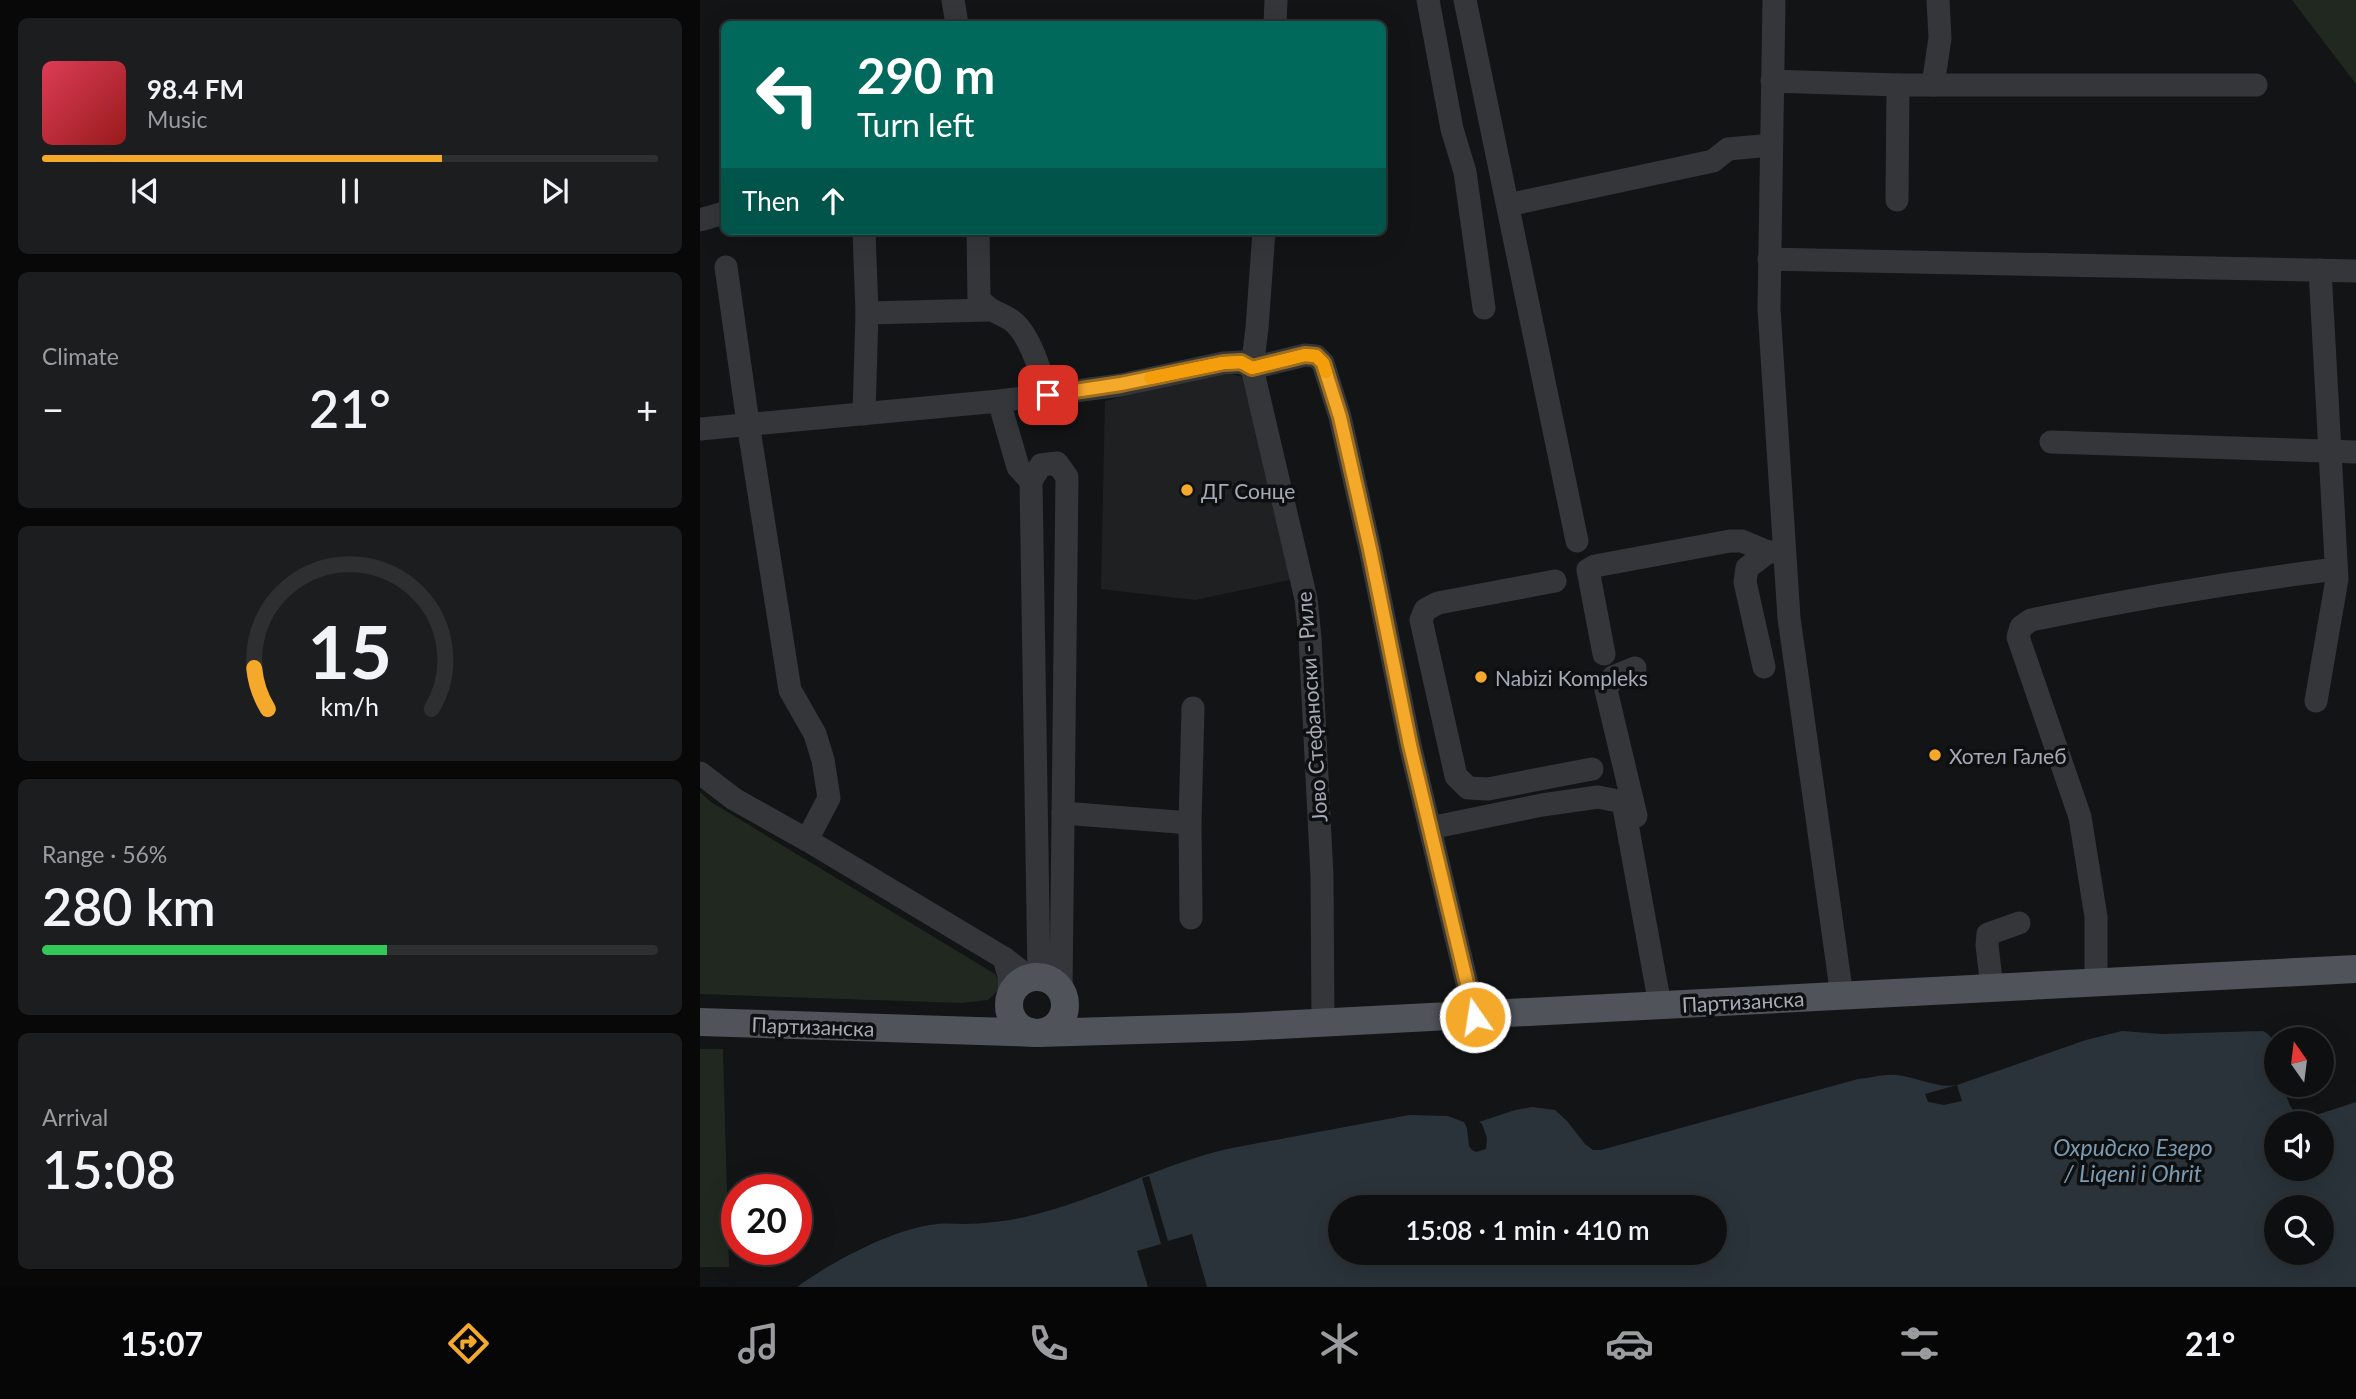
<!DOCTYPE html>
<meta charset="utf-8">
<style>
body{margin:0;font-family:Lato,sans-serif;background:#1c1d1e;color:#f1f3f6;height:100vh;display:flex;flex-direction:column;font-size:26px;white-space:nowrap}
*{box-sizing:border-box;margin:0}
p{font-size:23px;color:#9b9c9f}
.icon{flex:none;width:38px;height:38px;fill:none;stroke:currentColor;stroke-width:2;stroke-linecap:round;stroke-linejoin:round}
.map{position:relative;flex:1;overflow:hidden}
.side{display:flex;flex-direction:column;gap:18px;padding:18px;background:#080809;width:700px}
.side>*{flex:none}
.hud{position:absolute;left:21px;top:21px;width:665px;height:214px;border-radius:10px;box-shadow:0 7px 28px #0002,0 0 0 2px #2e2f30;background:#00695c;color:#fff;overflow:hidden}
.needle{width:46px;rotate:346deg}
.buttons{position:absolute;left:1564px;top:1027px;display:grid;gap:14px}
.buttons a{display:grid;place-items:center;width:70px;height:70px;border-radius:50%;background:#0e0f10;box-shadow:0 7px 28px #0002,0 0 0 2px #2e2f30;font-size:35px}
.speed{position:absolute;left:21px;top:1174px;display:flex;gap:14px;font-size:35px;font-weight:700;text-align:center}
.speed>*{display:grid;place-content:center;width:91px;height:91px;border-radius:50%;background:#0e0f10;box-shadow:0 7px 28px #0002,0 0 0 2px #2e2f30;line-height:1}
.speed .limit{border:10px solid #d22;background:#fff;color:#111}
.pin{position:absolute;display:grid;place-items:center;width:60px;height:60px;color:#fff;margin:-30px;border-radius:14px;box-shadow:0 4px 10px #0006}
.me{position:absolute;width:77px;margin:-38px;rotate:347deg;stroke-linejoin:round;filter:drop-shadow(0 0 5px #0008)}
.turn{display:flex;align-items:center;gap:24px;height:147px;padding:0 21px;font-size:32px}
.turn .icon{width:91px;height:91px;stroke-width:2.5}
.turn b{display:block;font-size:49px;line-height:60px}
.then{display:flex;align-items:center;height:66px;padding:0 21px;background:#0003;gap:14px;font-size:26px}
.big{font-size:52px;font-weight:600;line-height:1.1}
.side .widget{flex:1;display:flex;flex-direction:column;justify-content:center;gap:10px;min-width:0;padding:0 24px;border-radius:10px;background:#1c1d1e}
.side .dial{align-items:center;gap:0}
.dial svg{height:182px;overflow:visible;fill:none;stroke:#2e2f30;stroke-width:7;stroke-linecap:round;text-anchor:middle}
.dial text{fill:#f1f3f6;stroke:none}
.song{display:flex;align-items:center;gap:21px}
.cover{width:84px;height:84px;border-radius:10px;background:linear-gradient(135deg,hsl(350 70% 55%),hsl(0 70% 35%))}
.played{height:7px;border-radius:4px;background:linear-gradient(90deg,#f5a92b 65%,#2e2f30 65%)}
.keys{display:flex;justify-content:space-around;direction:ltr}
.heat{display:flex;justify-content:space-between;align-items:center;font-size:38px;direction:ltr}
.charge{height:10px;border-radius:5px;background:linear-gradient(90deg,#34c759 56%,#2e2f30 0)}
.trip{position:absolute;left:628px;top:1195px;width:399px;height:70px;border-radius:35px;background:#0e0f10;box-shadow:0 7px 28px #0002,0 0 0 2px #2e2f30;font-weight:600;line-height:70px;text-align:center}
.tabs{display:flex;height:112px;justify-content:space-around;align-items:center;background:#060606;color:#9b9c9f}
.tabs .icon{width:49px;height:49px}
.tabs .selected{color:#f5a92b}
.tabs b{font-size:32px;color:#f1f3f6}
main{display:flex;flex:1;min-height:0}
.map>svg:first-child{display:block}
.built{fill:#1f2022}
.green{fill:#202820}
.water{fill:#293339;fill-rule:evenodd}
.pier{fill:#131415}
.lines{fill:none;stroke-linecap:round;stroke-linejoin:round}
.minor{stroke:#34363a;stroke-width:23}
.major{stroke:#505359;stroke-width:28}
.route-casing{stroke:#9f6e1c;stroke-width:18}
.route{stroke:#f5a92b;stroke-width:12}
.slow{stroke:#f59e0b;stroke-width:12}
.poi-dot{fill:#f5a92b;stroke:#0e0f10;stroke-width:2.5}
.labels{text-anchor:middle;dominant-baseline:central;stroke-width:7;stroke-linejoin:round;paint-order:stroke}
.poi-label{font-size:21px;fill:#a5abb6;stroke:#0e0f10;text-anchor:start}
.street-label{font-size:21px;fill:#a5abb6;stroke:#0e0f10}
.water-label{font-size:23px;font-style:italic;fill:#7b9bb2;stroke:#0e0f10}
</style>
<main>
<section class="side">
<div class="widget">
<div class="song"><i class="cover"></i><div><b>98.4 FM</b><p>Music</p></div></div>
<div class="played"></div>
<div class="keys"><svg class="icon" aria-label="previous" viewBox="0 0 24 24"><path d="M18 5L8 12l10 7zM5 5v14"/></svg><svg class="icon" aria-label="pause" viewBox="0 0 24 24"><path d="M8 5v14M16 5v14"/></svg><svg class="icon" aria-label="next" viewBox="0 0 24 24"><path d="M6 5l10 7-10 7zM19 5v14"/></svg></div>
</div>
<div class="widget"><p>Climate</p>
<div class="heat"><a>−</a><b class="big">21°</b><a>+</a></div>
</div>
<div class="widget dial"><svg viewBox="0 0 100 80">
<path d="M14 69A42 42 0 1 1 86 69"/>
<path d="M14 69A42 42 0 0 1 8 51" stroke="#f5a92b"/>
<text x="50" y="56" font-size="32" font-weight="700">15</text>
<text x="50" y="72" font-size="11">km/h</text>
</svg></div>
<div class="widget"><p>Range · 56%</p><b class="big">280 km</b><div class="charge"></div></div>
<div class="widget"><p>Arrival</p><b class="big">15:08</b></div>
</section>
<div class="map">
<svg width="1656" height="1287" viewBox="0 0 1656 1287">
<rect width="100%" height="100%" fill="#131415"/>
<polygon class="built" points="524,372 542,377 594,579 495,600 401,589 405,401"/>
<g class="green">
<polygon points="1592,0 1656,0 1656,84"/>
<polygon points="0,792 11,802 295,974 302,987 288,1000 262,1003 0,994"/>
<polygon points="0,1049 23,1049 29,1267 0,1267"/>
</g>
<path class="water" d="M 1422,1031 L 1462,1034 L 1563,1031 C 1582,1041 1577,1066 1577,1085 L 1584,1085 C 1587,1100 1591,1118 1610,1117 L 1656,1102 L 1656,1287 L 97,1287 C 133,1261 194,1228 238,1224 C 247,1223 256,1224 265,1224 C 292,1223 318,1220 344,1212 C 406,1195 464,1164 527,1149 L 709,1115 L 748,1116 L 769,1124 L 776,1123 L 815,1110 L 832,1107 L 855,1110 L 867,1121 L 885,1144 L 893,1150 L 901,1150 L 1158,1079 C 1170,1078 1184,1074 1197,1075 C 1217,1077 1238,1089 1257,1085 L 1386,1040 ZM 1577,1124 L 1622,1124 L 1622,1169 L 1577,1169 ZM 640,1208 L 1015,1208 L 1015,1253 L 640,1253 ZM 1577,1208 L 1622,1208 L 1622,1253 L 1577,1253 Z"/>
<g class="pier">
<polygon points="1257,1085 1262,1101 1244,1105 1228,1102 1225,1094"/>
<polygon points="764,1122 779,1122 782,1124 787,1138 786,1149 776,1152 772,1150 769,1146 767,1128"/>
<polygon points="449,1176 468,1241 492,1234 507,1287 448,1287 437,1251 461,1244 442,1178"/>
</g>
<g class="lines">
<g class="minor">
<polyline points="253,0 257,24"/>
<polyline points="728,0 752,129 765,172 784,308"/>
<polyline points="765,0 877,541"/>
<polyline points="1074,0 1069,309 1089,618 1142,996"/>
<polyline points="575,24 576,0"/>
<polyline points="1072,81 1198,85 1556,85"/>
<polyline points="1233,85 1240,38 1238,0"/>
<polyline points="1197,200 1198,85"/>
<polyline points="808,205 1013,161 1028,149 1071,145"/>
<polyline points="0,220 24,213"/>
<polyline points="164,231 167,313 164,414"/>
<path d="M 278,231 L 279,299 C 290,312 299,312 311,320 C 330,333 341,374 348,395"/>
<polyline points="564,231 557,328 552,368 605,355 616,356 623,363 640,417 670,549 710,745 775,1017"/>
<polyline points="1069,259 1656,271"/>
<polyline points="26,267 48,423 90,690 115,734 123,760 129,798 107,840"/>
<polyline points="167,313 289,310"/>
<polyline points="299,401 318,467 331,481"/>
<polyline points="0,429 299,401 421,385 523,363 541,362 552,368 606,599 610,638 622,876 623,1022"/>
<polyline points="1351,442 1656,452"/>
<polyline points="855,581 738,603 725,610 721,620 756,776 768,788 788,789 892,769"/>
<polyline points="904,654 888,570 895,566 1030,541 1042,541 1068,552"/>
<polyline points="1064,667 1045,582 1047,568 1068,552 1081,552"/>
<polyline points="935,668 913,677 906,690 936,816"/>
<polyline points="1616,701 1637,579 1620,270"/>
<polyline points="0,773 34,799 107,840 304,958 330,978"/>
<polyline points="363,813 490,823"/>
<polyline points="730,828 842,805 898,797 923,802 960,1005"/>
<polyline points="491,918 490,823 493,708"/>
<polyline points="304,958 309,976 310,997"/>
<polyline points="339,977 331,481 341,465 357,463 367,477 361,990"/>
<path d="M 1396,983 L 1396,917 L 1380,817 L 1318,637 L 1321,627 L 1331,620 C 1432,599 1533,582 1636,569"/>
<polyline points="1292,988 1287,945 1288,934 1319,923"/>
</g>
<g class="major">
<circle cx="337" cy="1005" r="28"/>
<polyline points="0,1022 338,1033 539,1027 1656,969"/>
</g>
</g>
<g class="lines">
<defs>
<polyline id="route" points="348,395 421,384 523,363 541,362 552,368 605,355 616,356 623,363 640,417 670,549 710,745 775,1017"/>
</defs>
<use href="#route" class="route-casing"/>
<use href="#route" class="route"/>
<polyline class="slow" points="450,378 523,363 541,362 552,368 605,355 616,356 623,363 626,372"/>
</g>
<g class="poi-dot">
<circle cx="487" cy="490" r="7"/>
<circle cx="781" cy="677" r="7"/>
<circle cx="1235" cy="755" r="7"/>
</g>
<g class="labels">
<g class="poi-label">
<text x="501" y="490">ДГ Сонце</text>
<text x="795" y="677">Nabizi Kompleks</text>
<text x="1249" y="755">Хотел Галеб</text>
</g>
<g class="street-label">
<text transform="translate(611 707) rotate(-94)">Јово Стефаноски - Риле</text>
<text transform="translate(1043 1001) rotate(-3)">Партизанска</text>
<text transform="translate(113 1026) rotate(2)">Партизанска</text>
</g>
<g class="water-label">
<text x="1433" y="1147">Охридско Езеро<tspan x="1433" dy="26">/ Liqeni i Ohrit</tspan></text>
</g>
</g>
</svg>
<div class="buttons">
<a><svg class="needle" viewBox="-14 -14 28 28"><path d="M0-13l5 13h-10z" fill="#e53935"/><path d="M0 13l5-13h-10z" fill="#9b9c9f"/></svg></a>
<a><svg class="icon" aria-label="sound" viewBox="0 0 24 24"><path d="M4 9h4l5-4v14l-5-4H4zM17 9q2 3 0 6"/></svg></a>
<a><svg class="icon" aria-label="search" viewBox="0 0 24 24"><circle cx="10" cy="10" r="6"/><path d="M15 15l6 6"/></svg></a>
</div>
<div class="speed"><div class="limit">20</div></div>
<div class="pin" style="left:348px;top:395px;background:#d93025"><svg class="icon" aria-label="arrive" viewBox="0 0 24 24"><path d="M6 21V4h12l-3 4 3 4H6"/></svg></div>
<svg class="me" style="left:775px;top:1017px" viewBox="-20 -20 40 40"><circle r="17" fill="#f5a92b" stroke="#fff" stroke-width="3"/><path d="M0-11L8 9 0 5-8 9z" fill="#fff"/></svg>
<div class="trip">15:08 · 1 min · 410 m</div>
<div class="hud">
<div class="turn"><svg class="icon" aria-label="left" viewBox="0 0 24 24"><path d="M17 20v-9H6M10 6l-5 5 5 5"/></svg><div><b>290 m</b>Turn left</div></div>
<div class="then">Then<svg class="icon" aria-label="ahead" viewBox="0 0 24 24"><path d="M12 20V5M6 11l6-6 6 6"/></svg></div>
</div>
</div>
</main>
<nav class="tabs">
<b>15:07</b>
<svg class="icon selected" aria-label="directions" viewBox="0 0 24 24"><path d="M12 3l9 9-9 9-9-9zM9 14v-3h6M13 9l2 2-2 2"/></svg>
<svg class="icon" aria-label="music" viewBox="0 0 24 24"><path d="M9 18V5l10-2v13"/><circle cx="6" cy="18" r="3"/><circle cx="16" cy="16" r="3"/></svg>
<svg class="icon" aria-label="phone" viewBox="0 0 24 24"><path d="M5 4h4l2 5-3 2q2 4 5 5l2-3 5 2v4C11 20 4 13 5 4z"/></svg>
<svg class="icon" aria-label="climate" viewBox="0 0 24 24"><path d="M12 3v18M4 7l16 10M4 17L20 7"/></svg>
<svg class="icon" aria-label="car" viewBox="0 0 24 24"><path d="M5 17H2v-5l4-1 3-4h7l3 4 3 1v5h-3M9 17h6M6 11h13"/><circle cx="7" cy="17" r="2"/><circle cx="17" cy="17" r="2"/></svg>
<svg class="icon" aria-label="filters" viewBox="0 0 24 24"><path d="M4 7h16M4 17h16"/><circle cx="9" cy="7" r="2"/><circle cx="15" cy="17" r="2"/></svg>
<b>21°</b>
</nav>
